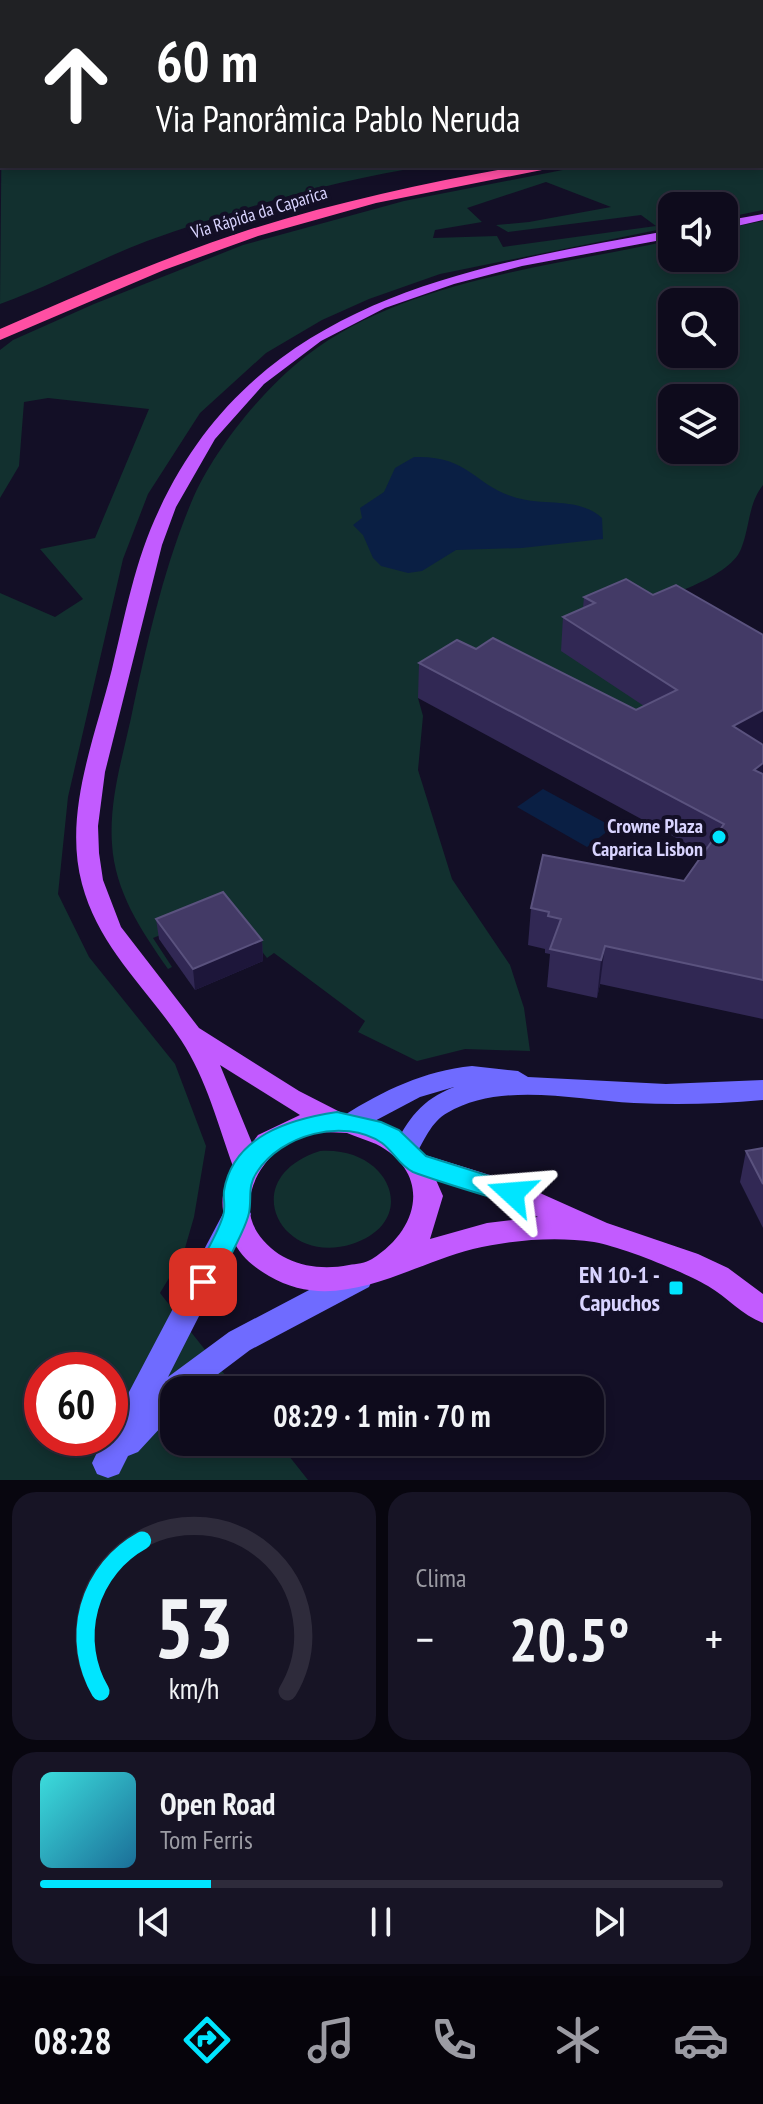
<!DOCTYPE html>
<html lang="pt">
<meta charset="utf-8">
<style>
body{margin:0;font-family:"PT Sans Narrow",sans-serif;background:#171425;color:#f1f3f6;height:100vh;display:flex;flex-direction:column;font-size:30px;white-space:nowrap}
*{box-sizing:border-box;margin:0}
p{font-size:26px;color:#9b9ba3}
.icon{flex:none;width:44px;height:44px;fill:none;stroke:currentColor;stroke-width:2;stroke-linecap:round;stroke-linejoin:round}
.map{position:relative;height:1480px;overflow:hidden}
.sheet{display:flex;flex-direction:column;gap:12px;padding:12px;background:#08060f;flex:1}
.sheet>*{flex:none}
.banner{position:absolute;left:0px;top:0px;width:764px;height:168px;box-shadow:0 4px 12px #0003,0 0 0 2px #2e2b3b;background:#202124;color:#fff;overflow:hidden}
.tools{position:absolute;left:658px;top:192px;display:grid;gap:16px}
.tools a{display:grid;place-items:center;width:80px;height:80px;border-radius:16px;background:#0e0b1c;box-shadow:0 4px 12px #0003,0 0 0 2px #2e2b3b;font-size:40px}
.speed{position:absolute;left:24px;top:1352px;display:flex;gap:16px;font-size:40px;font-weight:700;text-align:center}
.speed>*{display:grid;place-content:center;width:104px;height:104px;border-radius:50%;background:#0e0b1c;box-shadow:0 4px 12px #0003,0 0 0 2px #2e2b3b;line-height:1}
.speed .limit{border:12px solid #d22;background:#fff;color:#111}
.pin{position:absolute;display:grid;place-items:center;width:68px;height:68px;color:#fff;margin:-34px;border-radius:16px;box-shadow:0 4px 12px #0006}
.me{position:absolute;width:88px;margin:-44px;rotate:289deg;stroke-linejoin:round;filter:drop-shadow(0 0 6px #0008)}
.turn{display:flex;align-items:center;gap:28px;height:168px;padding:0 24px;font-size:36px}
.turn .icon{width:104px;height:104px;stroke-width:2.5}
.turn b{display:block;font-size:56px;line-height:68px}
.big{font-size:60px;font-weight:700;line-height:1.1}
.sheet .tile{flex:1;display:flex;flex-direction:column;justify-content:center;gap:12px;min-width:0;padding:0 28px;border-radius:24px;background:#171425}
.sheet .dial{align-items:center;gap:0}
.dial svg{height:208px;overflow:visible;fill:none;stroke:#2e2b3b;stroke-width:7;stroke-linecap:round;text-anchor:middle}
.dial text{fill:#f1f3f6;stroke:none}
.song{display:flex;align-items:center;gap:24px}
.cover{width:96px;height:96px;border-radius:12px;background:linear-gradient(135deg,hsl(180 70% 55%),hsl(200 70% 35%))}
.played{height:8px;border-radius:4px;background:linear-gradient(90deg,#00e5ff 25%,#2e2b3b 25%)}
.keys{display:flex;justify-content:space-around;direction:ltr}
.heat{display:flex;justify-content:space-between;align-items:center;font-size:44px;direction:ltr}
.sheet .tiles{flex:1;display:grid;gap:12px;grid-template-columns:1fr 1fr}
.tile:last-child{grid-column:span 2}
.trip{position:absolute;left:160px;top:1376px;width:444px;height:80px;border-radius:24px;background:#0e0b1c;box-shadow:0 4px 12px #0003,0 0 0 2px #2e2b3b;font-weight:700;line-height:80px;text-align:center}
.tabs{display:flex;height:128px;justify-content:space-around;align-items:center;background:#06040b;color:#9b9ba3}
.tabs .icon{width:56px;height:56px}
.tabs .active{color:#00e5ff}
.tabs b{font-size:36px;color:#f1f3f6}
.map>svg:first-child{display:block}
.green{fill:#12302f;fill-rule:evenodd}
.water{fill:#0a1f44}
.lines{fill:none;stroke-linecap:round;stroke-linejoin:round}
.street{fill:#3d3a85;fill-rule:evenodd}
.secondary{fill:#6f6bff;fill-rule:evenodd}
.primary{fill:#c25bff;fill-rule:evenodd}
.highway{fill:#ff4fa3;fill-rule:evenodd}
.wall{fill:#312854}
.shaded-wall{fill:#1d163a}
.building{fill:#433a66;stroke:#5a527e;stroke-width:2}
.route{fill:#00e5ff;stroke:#0095a6;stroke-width:2}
.poi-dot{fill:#00e5ff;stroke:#130f26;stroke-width:3}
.labels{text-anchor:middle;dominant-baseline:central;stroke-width:8;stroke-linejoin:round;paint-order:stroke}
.far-street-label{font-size:18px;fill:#d9d4ff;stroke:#130f26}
.poi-label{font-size:20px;font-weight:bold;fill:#d9d4ff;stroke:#130f26;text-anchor:end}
.near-poi-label{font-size:24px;font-weight:bold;fill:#d9d4ff;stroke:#130f26;text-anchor:end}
</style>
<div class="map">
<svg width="763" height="1480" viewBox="0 0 763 1480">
<rect width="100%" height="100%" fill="#130f26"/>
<g class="green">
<polygon points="140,0 763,0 763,16 762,2"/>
<path d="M 2,93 L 2,166 L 426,166 C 331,181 237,209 147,241 C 97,260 50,286 0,304 Z"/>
<path d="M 763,141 L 763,210 L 724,218 L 724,206 L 672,206 L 672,227 L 440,274 L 369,299 L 322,320 L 266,353 L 200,413 L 148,494 L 123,559 L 68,797 L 58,894 L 89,957 L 175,1064 L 206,1146 L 194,1217 L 183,1255 L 160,1293 L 237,1390 L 174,1390 L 174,1442 L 278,1442 L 308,1480 L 0,1480 L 0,593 L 55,617 L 83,599 L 40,549 L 95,538 L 149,409 L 48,398 L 24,402 L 19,466 L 0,498 L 0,350 L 13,340 L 94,304 L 243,245 L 404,201 L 583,166 L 762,166 ZM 546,182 L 611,207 L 529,222 L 496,225 L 508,232 L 641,215 L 656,226 L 503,247 L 497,236 L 433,238 L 435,230 L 482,222 L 467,208 ZM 42,1370 L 110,1370 L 110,1438 L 42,1438 Z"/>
<path d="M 763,221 L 763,485 C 748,504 750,527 741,549 C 729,580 653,600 623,612 L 672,725 L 456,675 L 418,698 L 423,716 L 418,770 L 452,879 L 510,965 L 524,1008 L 530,1051 L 465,1049 L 417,1061 L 358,1032 L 365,1021 L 274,953 L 267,958 L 228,908 L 153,938 L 172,967 L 168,969 C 141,930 115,892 112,844 C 109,801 122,759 131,718 C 146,647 163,570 191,503 C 212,452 262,390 306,356 C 406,279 552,267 672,240 L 672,258 L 724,258 L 724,229 ZM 672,302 L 724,302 L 724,354 L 672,354 ZM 672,398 L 724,398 L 724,450 L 672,450 Z"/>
<path d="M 320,1151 C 391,1146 421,1222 352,1244 C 280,1267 235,1178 320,1151 Z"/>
</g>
<g class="water">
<path d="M 414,457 C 470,455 474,486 517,498 C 546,506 579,497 602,518 L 603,539 L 522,548 L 456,550 L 422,571 L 408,573 L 381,566 L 373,558 L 363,535 L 353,525 L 362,518 L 360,508 L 384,492 L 395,468 Z"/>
<polygon points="543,789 613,827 587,847 517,807"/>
</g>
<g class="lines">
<g class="street">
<polygon points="19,0 30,0 18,2"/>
<polygon points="2,9 2,15 0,16 0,10"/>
</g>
<g class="secondary">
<path d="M 472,1066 L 518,1071 L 528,1077 L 666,1084 L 763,1080 L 763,1100 C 720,1104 677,1105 634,1103 C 576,1100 501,1081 447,1113 C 431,1122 424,1141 415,1156 L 406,1160 L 397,1156 L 393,1149 C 408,1119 421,1100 454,1087 L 420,1097 L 352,1133 L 343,1130 L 339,1123 L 343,1116 C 384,1090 424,1071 472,1066 Z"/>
<polygon points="237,1203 247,1206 251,1214 168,1377 229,1332 349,1269 359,1266 369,1269 373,1278 369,1287 250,1350 197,1390 174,1390 174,1413 138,1452 128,1456 119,1474 108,1478 97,1474 92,1463 104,1438 110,1438 110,1428 227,1206"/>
</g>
<g class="primary">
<rect x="762" y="134" width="1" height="6"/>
<polygon points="763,214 763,220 724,229 724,221"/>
<path d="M 672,230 L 672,238 L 522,266 L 454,284 L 385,308 L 321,341 L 264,384 L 215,439 L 176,507 L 162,545 L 105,772 L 98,826 L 99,853 L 103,880 L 121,927 L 199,1028 L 299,1091 L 342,1113 L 396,1130 L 425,1155 L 522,1185 L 607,1223 L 698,1254 L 728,1268 L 763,1294 L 763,1323 C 742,1315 727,1297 708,1286 C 682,1271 622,1247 594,1242 C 555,1236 511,1240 473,1249 C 406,1266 337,1316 269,1276 C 252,1266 240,1256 232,1238 C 220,1214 218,1191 234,1169 C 218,1125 207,1080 181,1040 C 146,987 99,948 82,884 C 63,813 95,738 112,669 C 125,616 135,560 159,510 C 257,299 467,267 672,230 ZM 220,1065 L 300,1115 L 258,1135 L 252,1143 ZM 347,1133 C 356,1137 367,1140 376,1144 C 432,1173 420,1229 372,1259 C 366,1263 356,1264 349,1265 C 314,1272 277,1263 257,1232 C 233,1194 271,1141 310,1134 C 321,1131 335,1133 347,1133 ZM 436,1180 L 504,1202 L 538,1217 L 487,1223 L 430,1239 L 443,1196 Z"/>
</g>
<g class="highway">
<rect x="762" y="121" width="1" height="8"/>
<path d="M 520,166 L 549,166 L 542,170 L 376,203 L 258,236 L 164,270 L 0,340 L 0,329 C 82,293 163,258 248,230 C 337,202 428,182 520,166 Z"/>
</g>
</g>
<g class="wall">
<polygon points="653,595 763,635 763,742 761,743 763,745 763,1019 600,984 597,998 547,987 550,954 545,953 545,949 528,945 531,908 684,881 704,853 418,698 419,663 476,649 636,710 644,706 561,651 563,617 583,608 584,597"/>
<polygon points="156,919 262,940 263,961 195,990 159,939"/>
<polygon points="763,1148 763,1228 740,1182 746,1151"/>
</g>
<g class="shaded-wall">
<polygon points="763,710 763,742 727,761 733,726"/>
<polygon points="763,763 763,795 754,770"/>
<polygon points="262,940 263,961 195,990 193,969"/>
<polygon points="605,946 600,984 597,998 601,960"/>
</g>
<g class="building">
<polygon points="626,579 653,595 676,585 763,635 763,710 733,726 763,745 763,763 754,770 763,774 763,980 605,946 601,960 550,949 561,919 548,916 549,912 531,908 543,855 684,881 724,824 419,663 457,640 476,649 493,638 636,710 677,690 563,617 595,603 584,597"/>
<polygon points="223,892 262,940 193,969 156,919"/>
<polygon points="763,1148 763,1184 746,1151"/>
</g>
<path class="route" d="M 337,1112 L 381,1122 L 399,1130 L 426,1156 L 521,1186 L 524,1193 L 521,1201 L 512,1204 C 479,1193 445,1184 413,1172 C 400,1166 393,1151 382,1143 C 343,1117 281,1135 257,1172 C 247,1186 252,1198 249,1213 C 245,1232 222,1271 212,1290 L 203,1293 L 194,1290 L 190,1282 C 200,1261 216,1239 223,1216 C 226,1208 223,1199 224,1191 C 233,1136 290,1119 337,1112 Z"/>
<g class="poi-dot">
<circle cx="719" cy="837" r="8"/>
<rect x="668" y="1280" width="16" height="16" rx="4"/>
</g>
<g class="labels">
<g class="far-street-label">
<text transform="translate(259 212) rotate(-17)">Via Rápida da Caparica</text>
</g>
<g class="poi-label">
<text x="703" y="826">Crowne Plaza<tspan x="703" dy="23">Caparica Lisbon</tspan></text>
</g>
<g class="near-poi-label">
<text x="660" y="1274">EN 10-1 -<tspan x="660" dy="28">Capuchos</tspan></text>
</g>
</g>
</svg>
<div class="tools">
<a><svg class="icon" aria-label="sound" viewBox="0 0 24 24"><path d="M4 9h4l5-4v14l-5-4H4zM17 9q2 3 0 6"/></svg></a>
<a><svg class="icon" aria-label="search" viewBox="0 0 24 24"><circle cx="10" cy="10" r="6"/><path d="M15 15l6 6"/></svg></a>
<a><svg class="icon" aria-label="layers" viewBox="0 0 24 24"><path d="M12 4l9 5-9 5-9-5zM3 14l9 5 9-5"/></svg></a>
</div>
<div class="speed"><div class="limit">60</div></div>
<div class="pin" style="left:203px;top:1282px;background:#d93025"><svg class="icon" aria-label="arrive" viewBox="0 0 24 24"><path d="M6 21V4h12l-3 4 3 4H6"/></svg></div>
<svg class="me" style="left:512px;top:1193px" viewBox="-20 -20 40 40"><path d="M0-17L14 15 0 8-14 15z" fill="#00e5ff" stroke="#fff" stroke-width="4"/></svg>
<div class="trip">08:29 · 1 min · 70 m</div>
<div class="banner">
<div class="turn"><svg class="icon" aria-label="ahead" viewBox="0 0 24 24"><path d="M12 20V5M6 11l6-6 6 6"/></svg><div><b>60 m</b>Via Panorâmica Pablo Neruda</div></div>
</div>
</div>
<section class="sheet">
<div class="tiles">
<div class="tile dial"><svg viewBox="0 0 100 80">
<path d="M14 69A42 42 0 1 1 86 69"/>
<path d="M14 69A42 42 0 0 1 30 11" stroke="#00e5ff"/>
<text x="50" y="56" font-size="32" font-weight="700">53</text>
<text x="50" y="72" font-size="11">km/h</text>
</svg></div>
<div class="tile"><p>Clima</p>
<div class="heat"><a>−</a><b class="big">20.5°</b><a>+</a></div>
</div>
<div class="tile">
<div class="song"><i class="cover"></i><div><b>Open Road</b><p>Tom Ferris</p></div></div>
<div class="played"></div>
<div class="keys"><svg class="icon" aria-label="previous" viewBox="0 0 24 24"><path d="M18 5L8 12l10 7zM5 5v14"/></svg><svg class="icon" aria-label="pause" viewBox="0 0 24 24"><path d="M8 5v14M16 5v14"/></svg><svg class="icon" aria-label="next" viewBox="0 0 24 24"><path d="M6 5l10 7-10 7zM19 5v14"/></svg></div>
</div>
</div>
</section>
<nav class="tabs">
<b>08:28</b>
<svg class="icon active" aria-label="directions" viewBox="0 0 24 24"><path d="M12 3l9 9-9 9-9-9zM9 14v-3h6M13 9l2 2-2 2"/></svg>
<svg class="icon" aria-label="music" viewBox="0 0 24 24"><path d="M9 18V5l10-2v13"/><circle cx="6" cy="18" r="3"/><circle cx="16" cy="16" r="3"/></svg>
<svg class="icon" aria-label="phone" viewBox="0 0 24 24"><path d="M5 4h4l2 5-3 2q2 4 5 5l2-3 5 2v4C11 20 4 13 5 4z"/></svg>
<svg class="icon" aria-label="climate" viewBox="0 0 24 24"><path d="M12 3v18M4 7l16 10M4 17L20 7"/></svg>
<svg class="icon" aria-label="car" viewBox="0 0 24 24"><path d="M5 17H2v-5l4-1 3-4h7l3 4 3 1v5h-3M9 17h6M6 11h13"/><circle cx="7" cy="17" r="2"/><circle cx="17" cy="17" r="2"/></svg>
</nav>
